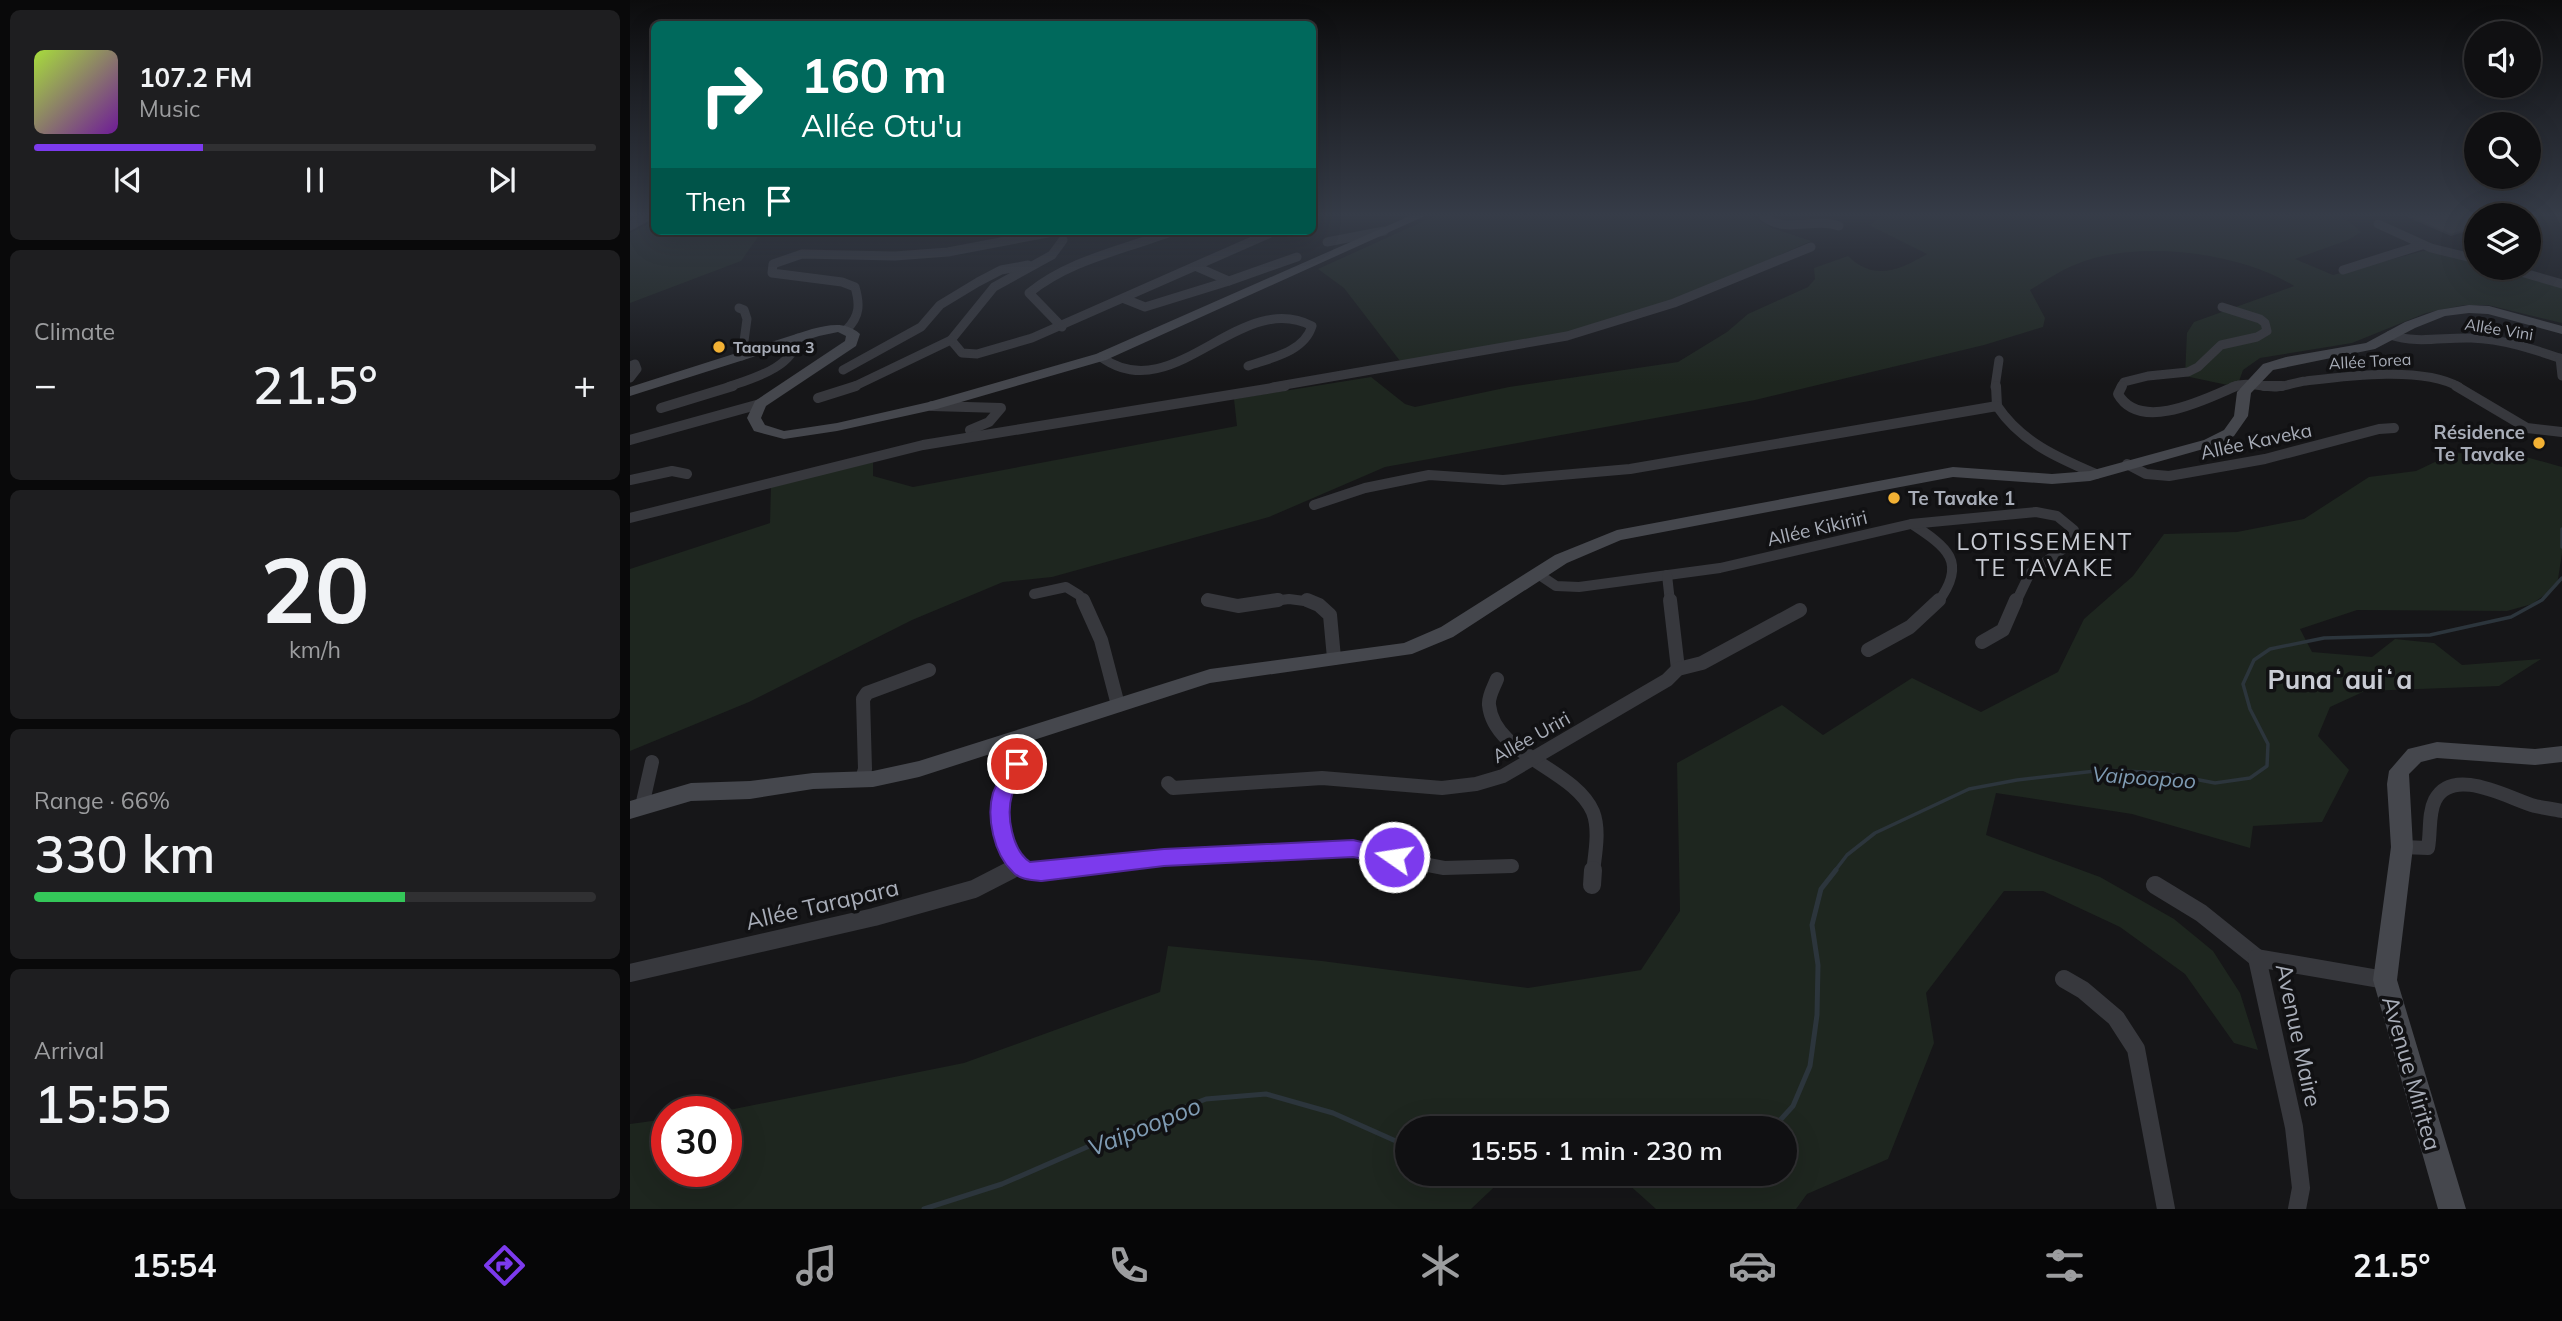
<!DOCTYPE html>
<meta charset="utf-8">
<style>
body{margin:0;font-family:Mulish,sans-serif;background:#1e1e20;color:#f1f3f6;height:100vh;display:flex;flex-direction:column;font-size:26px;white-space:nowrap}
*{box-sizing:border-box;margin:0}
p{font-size:23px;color:#9c9d9f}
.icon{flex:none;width:38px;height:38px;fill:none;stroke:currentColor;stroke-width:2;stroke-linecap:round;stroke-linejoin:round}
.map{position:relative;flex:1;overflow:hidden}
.sheet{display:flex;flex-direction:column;gap:10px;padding:10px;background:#09090a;width:630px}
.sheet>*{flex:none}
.guide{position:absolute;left:21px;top:21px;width:665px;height:214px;border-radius:10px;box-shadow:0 7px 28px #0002,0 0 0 2px #303032;background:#00695c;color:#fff;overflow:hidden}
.tools{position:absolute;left:1834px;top:21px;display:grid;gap:14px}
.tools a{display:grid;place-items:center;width:77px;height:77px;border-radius:50%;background:#101012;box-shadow:0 7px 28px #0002,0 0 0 2px #303032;font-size:35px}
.speed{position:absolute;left:21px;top:1096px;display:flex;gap:14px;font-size:35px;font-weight:700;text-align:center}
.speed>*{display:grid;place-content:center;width:91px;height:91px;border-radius:50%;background:#101012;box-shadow:0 7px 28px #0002,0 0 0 2px #303032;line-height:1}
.speed .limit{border:10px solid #d22;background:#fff;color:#111}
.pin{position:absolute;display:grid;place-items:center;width:60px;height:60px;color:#fff;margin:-30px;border:4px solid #fff;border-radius:50%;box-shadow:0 2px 7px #0007}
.me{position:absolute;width:77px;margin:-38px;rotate:283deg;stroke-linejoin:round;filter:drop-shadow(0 0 5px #0008)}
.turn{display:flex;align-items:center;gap:24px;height:147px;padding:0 35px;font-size:32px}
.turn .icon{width:91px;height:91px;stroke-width:2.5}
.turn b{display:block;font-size:49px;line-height:60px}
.then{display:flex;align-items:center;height:66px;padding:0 35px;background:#0003;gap:14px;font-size:26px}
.big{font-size:52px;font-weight:600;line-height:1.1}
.sheet .tile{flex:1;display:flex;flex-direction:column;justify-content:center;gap:10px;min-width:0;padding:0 24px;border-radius:10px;background:#1e1e20}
.sheet .dial{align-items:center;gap:0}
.dial b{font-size:91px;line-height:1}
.song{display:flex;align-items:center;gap:21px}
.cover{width:84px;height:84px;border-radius:10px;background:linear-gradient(135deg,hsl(80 70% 55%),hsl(280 70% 35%))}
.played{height:7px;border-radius:4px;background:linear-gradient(90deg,#7c3aed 30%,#303032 30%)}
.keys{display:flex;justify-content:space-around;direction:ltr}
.heat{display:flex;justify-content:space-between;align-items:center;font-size:38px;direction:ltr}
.charge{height:10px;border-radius:5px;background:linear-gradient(90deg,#34c759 66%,#303032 0)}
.trip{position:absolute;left:765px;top:1116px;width:402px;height:70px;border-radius:35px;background:#101012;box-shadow:0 7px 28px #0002,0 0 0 2px #303032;font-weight:600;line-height:70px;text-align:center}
.tabs{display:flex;height:112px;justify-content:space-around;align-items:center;background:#060607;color:#9c9d9f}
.tabs .icon{width:49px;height:49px}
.tabs .active{color:#7c3aed}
.tabs b{font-size:32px;color:#f1f3f6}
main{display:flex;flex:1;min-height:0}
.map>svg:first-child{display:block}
.green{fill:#1e261f}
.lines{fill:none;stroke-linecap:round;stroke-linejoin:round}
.stream-far1{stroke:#2c353c;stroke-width:3.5}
.stream{stroke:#2c353c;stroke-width:5}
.building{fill:#404145;stroke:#303034;stroke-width:2}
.street-far3{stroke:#37383d;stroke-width:9}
.street-far2{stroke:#37383d;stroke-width:10}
.street-far1{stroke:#37383d;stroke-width:14}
.street{stroke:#37383d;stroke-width:18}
.secondary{fill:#45474d;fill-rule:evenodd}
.route{fill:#7c3aed;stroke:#51269a;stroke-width:2}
.poi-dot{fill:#f2b134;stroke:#111113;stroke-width:2.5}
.labels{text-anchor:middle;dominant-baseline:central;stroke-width:7;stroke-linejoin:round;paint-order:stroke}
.far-street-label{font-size:16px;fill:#a8adb8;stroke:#111113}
.far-poi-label{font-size:16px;font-weight:bold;fill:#a8adb8;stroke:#111113;text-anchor:start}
.poi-label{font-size:19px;font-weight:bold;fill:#a8adb8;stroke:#111113;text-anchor:end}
.street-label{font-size:19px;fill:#a8adb8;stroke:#111113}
.water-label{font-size:21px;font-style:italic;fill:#7f9bb3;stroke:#111113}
.quarter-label{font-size:23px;letter-spacing:2px;fill:#c9ccd4;stroke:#111113}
.near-street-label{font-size:23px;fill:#a8adb8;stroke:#111113}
.near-water-label{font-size:24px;font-style:italic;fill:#7f9bb3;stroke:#111113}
.district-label{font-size:26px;font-weight:bold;fill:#c9ccd4;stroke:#111113}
</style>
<main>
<section class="sheet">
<div class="tile">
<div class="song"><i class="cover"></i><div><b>107.2 FM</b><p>Music</p></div></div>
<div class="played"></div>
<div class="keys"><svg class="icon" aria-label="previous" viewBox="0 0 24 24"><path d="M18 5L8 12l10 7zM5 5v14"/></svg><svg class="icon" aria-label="pause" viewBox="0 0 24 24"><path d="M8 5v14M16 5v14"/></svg><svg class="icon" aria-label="next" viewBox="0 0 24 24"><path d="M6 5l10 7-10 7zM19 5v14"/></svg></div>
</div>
<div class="tile"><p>Climate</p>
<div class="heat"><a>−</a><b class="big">21.5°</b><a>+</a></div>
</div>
<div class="tile dial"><b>20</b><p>km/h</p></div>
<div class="tile"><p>Range · 66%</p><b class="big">330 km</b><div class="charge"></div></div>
<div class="tile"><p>Arrival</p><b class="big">15:55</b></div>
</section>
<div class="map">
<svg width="1932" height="1209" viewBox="0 0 1932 1209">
<rect width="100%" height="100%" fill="#161618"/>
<g class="green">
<polygon points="807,215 1120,215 1142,228 1181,241 1066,292 937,334 770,361 714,288 688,269"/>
<path d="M 1255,215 L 1716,215 L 1717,220 L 1731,232 L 1718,240 L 1665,259 L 1703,275 L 1797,250 L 1846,262 L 1846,268 L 1870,268 L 1932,286 L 1932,323 L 1858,305 L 1834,305 L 1796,313 L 1722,343 L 1630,358 L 1613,370 L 1607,387 L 1555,376 L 1557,333 L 1564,322 L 1664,286 C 1610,252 1507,239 1447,264 C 1431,270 1415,281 1400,290 L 1415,318 L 1413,327 L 1354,345 L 1125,400 L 755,467 L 639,517 L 422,577 L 373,582 L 282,620 L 119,702 L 0,751 L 0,569 L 140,523 L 141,486 L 243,462 L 243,476 L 283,487 L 607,426 L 604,399 L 741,377 L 775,404 L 785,407 L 879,387 L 1048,362 L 1097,332 L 1118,314 L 1178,287 L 1185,279 L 1184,268 L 1218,256 C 1244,281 1268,271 1297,254 L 1239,225 Z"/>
<polygon points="24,221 24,231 132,231 111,261 0,303 0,233"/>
<polygon points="1824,453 1889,455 1932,467 1932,553 1927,586 1902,604 1877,611 1727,610 1670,629 1682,652 1742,657 1765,639 1804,643 1832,665 1911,659 1869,686 1735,691 1700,707 1688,736 1719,770 1692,822 1623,826 1620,848 1502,814 1366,793 1356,835 1470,877 1544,919 1583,951 1610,993 1628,1050 1604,1043 1555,974 1490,927 1413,891 1374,891 1296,993 1304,1043 1258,1159 1177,1194 1166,1209 1026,1209 987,1174 1155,1174 1155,1129 777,1129 777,1174 878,1174 841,1209 0,1209 0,1124 37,1119 37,1171 96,1171 96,1111 94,1111 334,1063 530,992 538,946 692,961 898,988 1011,970 1050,911 1047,763 1152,705 1193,735 1282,678 1351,712 1428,672 1454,619 1503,576 1534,534 1607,532 1674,519 1739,477 1786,471"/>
</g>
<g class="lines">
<g class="stream-far1">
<polyline points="1932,529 1932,547"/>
<polyline points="1204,872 1217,855 1245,833 1339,789 1387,780 1474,770 1533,773 1585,783 1620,778 1637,766 1638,744 1620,709 1613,684 1624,660 1640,649 1694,638 1800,635 1881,617 1912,600 1932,578"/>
</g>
<g class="stream">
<polyline points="1142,1129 1163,1106 1180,1066 1187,1015 1188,965 1182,925 1191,889 1206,870"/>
<polyline points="294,1209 372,1184 496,1130 576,1099 636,1094 703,1113 777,1146"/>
</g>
</g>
<polygon class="building" points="1775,215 1846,215 1846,227 1821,235"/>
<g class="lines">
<g class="street-far3">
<path d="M 1138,215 L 1134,217 C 1157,234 1184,217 1209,226"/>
<polyline points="1748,224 1801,248 1846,259"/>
<polyline points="0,226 20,215"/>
<polyline points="433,240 422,255 364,287 321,340 332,353 347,354 402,338 645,231"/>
<polyline points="697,242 754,231"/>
<polyline points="567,267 599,281 667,257"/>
<polyline points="1877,268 1932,284"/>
<polyline points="1713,270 1792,245"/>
<polyline points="495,299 515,307 599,281"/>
<polyline points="109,308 114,310 117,319 112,356"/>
<path d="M 432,327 L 399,293 C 441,259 494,250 543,231"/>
<path d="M 217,329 C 230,316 230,304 225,287 L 212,282 L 142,273 L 143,264 L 172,254 L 265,256 L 318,252 L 428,231"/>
<path d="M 1760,335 C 1787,344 1813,337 1841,338 C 1873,339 1903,349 1932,359"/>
<path d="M 471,357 C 544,410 609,288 682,326 C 674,352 641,358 618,366"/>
<polyline points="1930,358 1932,376"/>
<polyline points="0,366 5,364 7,369 0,378"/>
<polyline points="213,370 291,327 310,305 348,282 371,270 398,265"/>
<path d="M 98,387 C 123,378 163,368 168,338"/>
<polyline points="223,387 321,340"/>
<polyline points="643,387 937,336 1044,303 1181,247"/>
<polyline points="1365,387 1369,360"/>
<polyline points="1491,387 1494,382 1518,376 1558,372 1568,367 1591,345 1627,337 1637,331 1635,323 1630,319 1592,307"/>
<path d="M 1602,387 C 1617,381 1629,387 1644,387 C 1655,387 1665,382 1676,381 C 1717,376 1793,366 1829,387"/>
</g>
<g class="street-far2">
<polyline points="1366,386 1367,406"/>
<path d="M 1492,386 L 1488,394 C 1510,433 1576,399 1606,386"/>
<polyline points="1634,386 1652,386"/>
<polyline points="1826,386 1897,428 1932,432"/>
<polyline points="188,398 226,386"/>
<polyline points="302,406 371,408 359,422 340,430"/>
<polyline points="31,408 103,386"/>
<polyline points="0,440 130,404"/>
<polyline points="1497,464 1516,474 1539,476 1635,459 1749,429 1764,428"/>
<polyline points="0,480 42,471 57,474"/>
<path d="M 684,505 L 735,488 L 799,475 L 873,480 L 1000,469 L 1367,406 C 1391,442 1428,458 1466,474"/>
<polyline points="0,518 293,445 655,386"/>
<path d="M 1282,524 C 1317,547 1338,562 1308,602"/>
<polyline points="908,574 926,586 949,587 1090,568 1281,524 1406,512 1427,516 1444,530 1444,541 1400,573 1386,602"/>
<polyline points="1037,575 1040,602"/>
<polyline points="404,594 436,587 449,595 455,602"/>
<polyline points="576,600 583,602"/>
<polyline points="635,602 659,599 682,602"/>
</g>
<g class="street-far1">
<polyline points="453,600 471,640 488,705"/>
<polyline points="578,600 608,606 648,600"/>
<polyline points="677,600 689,605 700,615 704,658"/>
<polyline points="1040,600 1048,669"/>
<polyline points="1352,642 1373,630 1386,600"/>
<polyline points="1238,650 1280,627 1309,600"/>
<path d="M 867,679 C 864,687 858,696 859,705 C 864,755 944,768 963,812 C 970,830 965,854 963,872"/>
<path d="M 394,736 C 390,780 353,802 379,852 C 385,863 392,870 404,872"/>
<polyline points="232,779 235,769 233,699 237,693 299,670"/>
<polyline points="538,783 543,788 692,778 812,788 846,784 873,776 1037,680 1048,669 1072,663 1170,610"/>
<polyline points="12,806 22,762"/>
<path d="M 1772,847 L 1798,848 C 1801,832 1798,814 1805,800 C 1823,765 1880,799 1905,806 C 1914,808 1923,809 1932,811"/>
<polyline points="378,872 389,866"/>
<polyline points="415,872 509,860 723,848 738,849 746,855 814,868 882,866"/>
</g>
<g class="street">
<polyline points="396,870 429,870"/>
<polyline points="962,885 963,870"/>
<polyline points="1525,885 1571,913 1627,958"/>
<polyline points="0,973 244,917 344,889 381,870"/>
<polyline points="1434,979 1453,990 1486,1018 1506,1049 1536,1209"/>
<polyline points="1667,1209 1671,1188 1664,1127 1627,958 1755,980"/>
</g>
<g class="secondary">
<path d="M 782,215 L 797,215 L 476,360 L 307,409 L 207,431 L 154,439 L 124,431 L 117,418 L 125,401 L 215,341 L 216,336 L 208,332 L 189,336 L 0,396 L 0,387 L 182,329 C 200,325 215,321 230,334 L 226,346 L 136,406 L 131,418 L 135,425 L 154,431 L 207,423 L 299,402 L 466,354 Z"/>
<polygon points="1839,305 1859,306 1932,326 1932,334 1858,314 1839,313 1815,316 1785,328 1745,349 1643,370 1621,393 1618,416 1604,436 1584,446 1460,481 1422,484 1323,477 991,540 937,563 823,637 782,654 580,683 289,777 243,787 183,789 120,799 61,801 0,819 0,801 61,783 120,781 183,773 243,771 289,761 580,669 774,643 811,627 925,555 987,530 1323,467 1422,474 1460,471 1574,440 1594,430 1604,416 1607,392 1633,364 1656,357 1736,343 1775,322 1808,310"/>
<polygon points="1807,742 1905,749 1932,746 1932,762 1905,765 1807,758 1791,762 1779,774 1783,847 1767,980 1836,1209 1808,1209 1743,980 1761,847 1757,784 1759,771 1778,749"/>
</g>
</g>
<linearGradient id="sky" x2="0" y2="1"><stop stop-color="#0c0c0d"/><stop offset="0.56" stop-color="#363c48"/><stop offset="1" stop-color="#363c48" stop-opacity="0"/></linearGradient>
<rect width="1932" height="384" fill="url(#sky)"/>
<path class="route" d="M 387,756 L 393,758 L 396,764 C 391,774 385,784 382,795 C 376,815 382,850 400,862 L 534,849 L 723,840 L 771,851 L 774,857 L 771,863 L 764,865 L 723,857 L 534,866 L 412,881 C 402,880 389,880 382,871 C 364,854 356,817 363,793 C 367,782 375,770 380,758 Z"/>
<g class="poi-dot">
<circle cx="89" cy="347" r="7"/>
<circle cx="1909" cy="443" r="7"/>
<circle cx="1264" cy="498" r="7"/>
</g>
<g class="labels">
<g class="far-street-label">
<text transform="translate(1869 329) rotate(9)">Allée Vini</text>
<text transform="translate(1740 361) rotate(-3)">Allée Torea</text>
</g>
<g class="far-poi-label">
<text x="103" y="347">Taapuna 3</text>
</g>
<g class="poi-label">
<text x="1895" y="432">Résidence<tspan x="1895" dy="22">Te Tavake</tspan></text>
<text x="1278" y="498" text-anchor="start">Te Tavake 1</text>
</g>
<g class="street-label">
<text transform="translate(1626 441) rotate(-12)">Allée Kaveka</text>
<text transform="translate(1187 528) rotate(-13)">Allée Kikiriri</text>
<text transform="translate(901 737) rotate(-29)">Allée Uriri</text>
</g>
<g class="water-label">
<text transform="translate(1514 777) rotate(4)">Vaipoopoo</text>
</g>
<g class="quarter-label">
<text x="1415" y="541">LOTISSEMENT<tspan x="1415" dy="26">TE TAVAKE</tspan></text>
</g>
<g class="near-street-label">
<text transform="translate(192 904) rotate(-13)">Allée Tarapara</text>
<text transform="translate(1669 1035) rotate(78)">Avenue Maire</text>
<text transform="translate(1782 1073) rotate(74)">Avenue Miritea</text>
</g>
<g class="near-water-label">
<text transform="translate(514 1126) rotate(-22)">Vaipoopoo</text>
</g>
<g class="district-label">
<text x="1710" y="679">Punaʻauiʻa</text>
</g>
</g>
</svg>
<div class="tools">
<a><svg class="icon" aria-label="sound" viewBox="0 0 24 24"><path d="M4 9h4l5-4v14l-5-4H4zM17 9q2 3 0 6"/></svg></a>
<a><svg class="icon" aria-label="search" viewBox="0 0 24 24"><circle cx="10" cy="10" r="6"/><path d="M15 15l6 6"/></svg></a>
<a><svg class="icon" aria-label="layers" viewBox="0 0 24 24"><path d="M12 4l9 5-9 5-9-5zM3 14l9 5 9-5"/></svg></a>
</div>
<div class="speed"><div class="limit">30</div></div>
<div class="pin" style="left:387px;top:764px;background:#d93025"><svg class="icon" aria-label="arrive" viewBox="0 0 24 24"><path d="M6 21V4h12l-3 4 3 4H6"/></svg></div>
<svg class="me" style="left:764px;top:857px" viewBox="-20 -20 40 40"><circle r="17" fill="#7c3aed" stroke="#fff" stroke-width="3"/><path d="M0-11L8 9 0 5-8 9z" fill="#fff"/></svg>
<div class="trip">15:55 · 1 min · 230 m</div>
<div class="guide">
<div class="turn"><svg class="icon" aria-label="right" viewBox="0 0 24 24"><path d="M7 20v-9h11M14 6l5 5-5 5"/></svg><div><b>160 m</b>Allée Otu'u</div></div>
<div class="then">Then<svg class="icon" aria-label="arrive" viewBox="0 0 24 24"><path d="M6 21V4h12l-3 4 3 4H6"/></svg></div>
</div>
</div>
</main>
<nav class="tabs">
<b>15:54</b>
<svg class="icon active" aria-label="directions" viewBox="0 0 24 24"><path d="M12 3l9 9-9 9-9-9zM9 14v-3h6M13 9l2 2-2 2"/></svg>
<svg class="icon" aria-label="music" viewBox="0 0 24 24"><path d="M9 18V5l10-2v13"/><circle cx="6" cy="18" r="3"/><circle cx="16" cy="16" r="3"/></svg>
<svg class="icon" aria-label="phone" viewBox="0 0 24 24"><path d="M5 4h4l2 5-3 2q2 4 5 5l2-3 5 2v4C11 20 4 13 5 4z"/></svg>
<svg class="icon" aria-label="climate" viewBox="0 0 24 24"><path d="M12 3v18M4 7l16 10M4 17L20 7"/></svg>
<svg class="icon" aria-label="car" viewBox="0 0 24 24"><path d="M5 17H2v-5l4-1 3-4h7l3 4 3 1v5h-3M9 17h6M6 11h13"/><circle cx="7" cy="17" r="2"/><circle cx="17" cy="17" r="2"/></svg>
<svg class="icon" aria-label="filters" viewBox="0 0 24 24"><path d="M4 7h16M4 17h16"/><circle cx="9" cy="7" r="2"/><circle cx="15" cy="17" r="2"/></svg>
<b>21.5°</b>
</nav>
